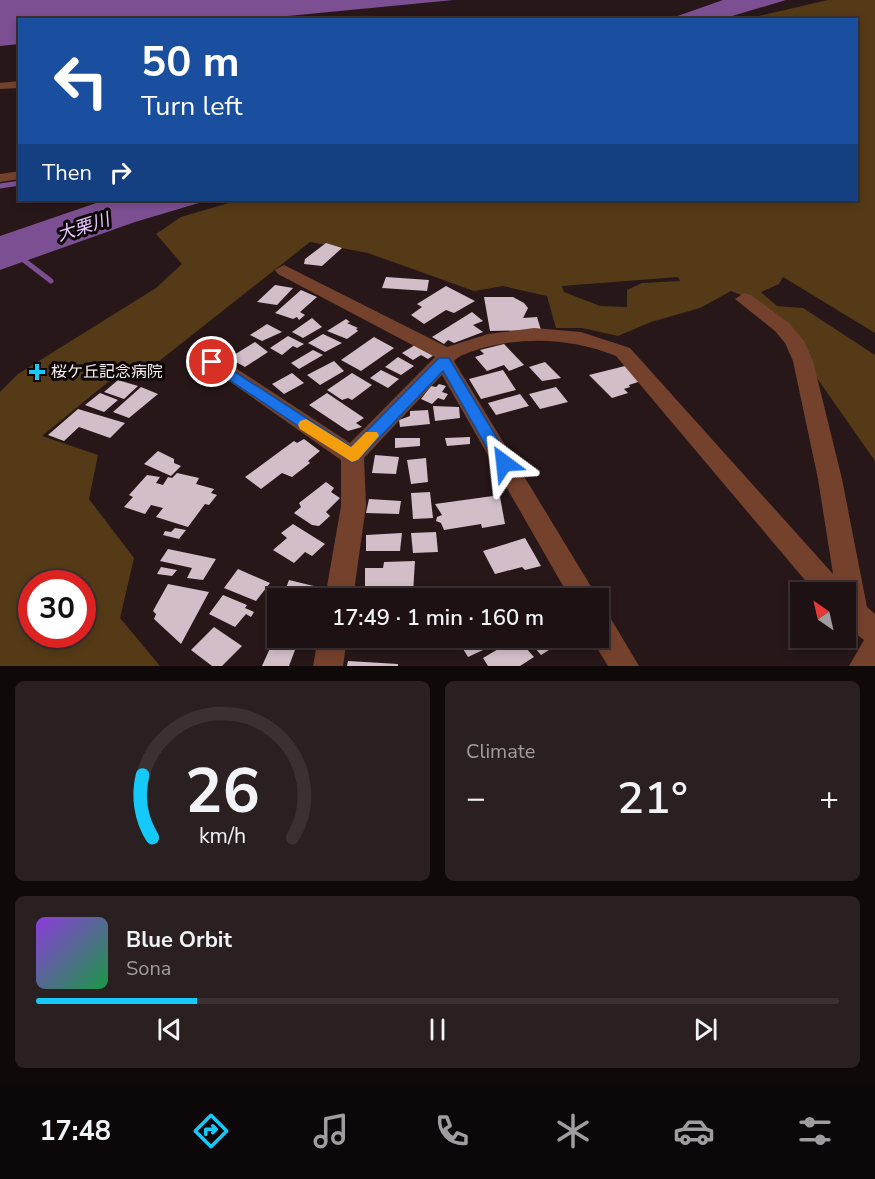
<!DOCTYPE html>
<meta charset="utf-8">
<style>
body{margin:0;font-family:"Nunito Sans","Noto Sans JP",sans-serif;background:#2a1f21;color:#f1f3f6;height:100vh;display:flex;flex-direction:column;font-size:22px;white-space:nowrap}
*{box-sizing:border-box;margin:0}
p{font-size:20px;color:#a09da0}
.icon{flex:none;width:33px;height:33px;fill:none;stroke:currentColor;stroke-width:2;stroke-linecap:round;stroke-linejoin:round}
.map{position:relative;height:666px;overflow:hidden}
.sheet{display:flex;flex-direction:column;gap:15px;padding:15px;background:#10090a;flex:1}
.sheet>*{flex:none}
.guide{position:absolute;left:18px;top:18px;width:840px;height:183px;border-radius:0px;box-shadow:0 3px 9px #0003,0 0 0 2px #3b3133;background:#1a4fa0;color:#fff;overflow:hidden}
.needle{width:39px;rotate:326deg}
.fabs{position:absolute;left:790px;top:582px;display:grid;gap:12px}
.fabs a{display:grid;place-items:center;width:66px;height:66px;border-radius:0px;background:#1d1113;box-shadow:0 3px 9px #0003,0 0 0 2px #3b3133;font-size:30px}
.speed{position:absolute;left:18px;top:570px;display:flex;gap:12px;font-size:30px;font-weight:700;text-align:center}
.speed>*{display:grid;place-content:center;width:78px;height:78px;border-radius:50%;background:#1d1113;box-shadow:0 3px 9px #0003,0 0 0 2px #3b3133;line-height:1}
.speed .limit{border:9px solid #d22;background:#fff;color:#111}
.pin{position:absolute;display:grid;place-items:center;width:51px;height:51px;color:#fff;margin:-26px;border:3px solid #fff;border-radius:50%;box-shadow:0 2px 6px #0007}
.me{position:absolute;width:66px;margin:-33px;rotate:330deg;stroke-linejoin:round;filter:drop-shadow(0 0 4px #0008)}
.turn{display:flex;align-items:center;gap:21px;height:126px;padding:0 24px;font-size:27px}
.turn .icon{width:78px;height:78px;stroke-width:2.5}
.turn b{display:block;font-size:42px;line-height:51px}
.then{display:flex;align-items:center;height:57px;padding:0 24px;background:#0003;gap:12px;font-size:22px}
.big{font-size:45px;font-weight:600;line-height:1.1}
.sheet .card{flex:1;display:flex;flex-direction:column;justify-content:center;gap:9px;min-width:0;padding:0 21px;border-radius:9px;background:#2a1f21}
.sheet .dial{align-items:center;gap:0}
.dial svg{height:156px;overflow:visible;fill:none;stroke:#3b3133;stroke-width:7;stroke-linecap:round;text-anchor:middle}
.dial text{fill:#f1f3f6;stroke:none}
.song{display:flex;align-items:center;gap:18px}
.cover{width:72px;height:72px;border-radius:9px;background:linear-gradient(135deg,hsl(270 70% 55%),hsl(140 70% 35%))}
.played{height:6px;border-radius:3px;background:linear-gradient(90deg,#15cafb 20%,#3b3133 20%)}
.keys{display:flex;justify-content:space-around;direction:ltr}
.heat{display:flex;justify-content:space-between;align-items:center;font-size:33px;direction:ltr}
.sheet .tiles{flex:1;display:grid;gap:15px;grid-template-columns:1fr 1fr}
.card:last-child{grid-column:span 2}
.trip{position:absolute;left:267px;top:588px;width:342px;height:60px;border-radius:0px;background:#1d1113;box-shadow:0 3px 9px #0003,0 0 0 2px #3b3133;font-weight:600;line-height:60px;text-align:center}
.dock{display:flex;height:96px;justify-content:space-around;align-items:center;background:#0c0708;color:#a09da0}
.dock .icon{width:42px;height:42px}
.dock .on{color:#15cafb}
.dock b{font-size:27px;color:#f1f3f6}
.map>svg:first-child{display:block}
.green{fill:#543a17;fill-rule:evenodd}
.water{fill:#7b4f92}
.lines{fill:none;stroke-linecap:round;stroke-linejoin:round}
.stream{stroke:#7b4f92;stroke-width:5}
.building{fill:#d1bec9}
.minor{fill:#74412d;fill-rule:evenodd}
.route{fill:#1a73e8;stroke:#114b97;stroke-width:1.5}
.slow{fill:#f59e0b}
.poi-dot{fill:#15cafb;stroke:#0b0506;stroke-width:2}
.labels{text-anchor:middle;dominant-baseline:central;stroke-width:6;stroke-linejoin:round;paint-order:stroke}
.poi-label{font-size:16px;fill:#fcf0f1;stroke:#0b0506;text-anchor:start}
.water-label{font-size:18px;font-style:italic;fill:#e9c5ff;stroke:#0b0506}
</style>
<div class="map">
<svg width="875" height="666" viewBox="0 0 875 666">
<rect width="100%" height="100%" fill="#271719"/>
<path class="green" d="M 828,0 L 875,0 L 875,333 L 783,277 L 779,284 L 761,292 L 777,306 L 803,308 L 875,355 L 875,461 L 812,371 L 746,297 L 731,291 L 700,308 L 651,322 L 618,336 L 582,328 L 556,328 L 547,296 L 503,286 L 474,291 L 368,253 L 310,242 L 144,373 L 119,373 L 42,436 L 98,455 L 89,499 L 134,558 L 120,618 L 160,666 L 0,666 L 0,392 L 18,374 L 156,288 L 182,264 L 156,234 L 181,217 L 239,200 L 856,200 L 856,20 L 746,19 ZM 678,277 L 680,281 L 642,283 L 627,290 L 627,307 L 600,306 L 564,292 L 562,286 ZM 32,584 L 82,584 L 82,634 L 32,634 Z"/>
<g class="water">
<polygon points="0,0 454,0 247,20 20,20 19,44 0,46"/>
<polygon points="723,0 786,0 722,19 669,19"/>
<polygon points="105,200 209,200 135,222 0,270 0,236"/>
</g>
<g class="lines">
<g class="stream">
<polyline points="0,186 20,183"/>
<polyline points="21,258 51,281"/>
</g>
</g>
<g class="building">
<polygon points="326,243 342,248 322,266 304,264 305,259"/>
<polygon points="386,277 429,280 427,291 382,288"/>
<polygon points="275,285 293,288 277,305 257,302"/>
<polygon points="446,286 475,301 454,313 446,310 424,324 411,315 422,307 417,304"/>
<polygon points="301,290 317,297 300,312 305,315 299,320 297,317 293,319 275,313"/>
<polygon points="484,297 513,297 524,303 528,308 523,318 537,317 541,330 490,331"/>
<polygon points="472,312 483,321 473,325 483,332 454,343 448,340 444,344 432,337"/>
<polygon points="312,318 322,327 303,338 292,332"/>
<polygon points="346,319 350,322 347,323 358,328 356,329 358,331 347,339 327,331"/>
<polygon points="267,324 282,332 262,341 250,335"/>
<polygon points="323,334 342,343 325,352 308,343"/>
<polygon points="288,336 304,344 297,348 293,346 282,355 270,348"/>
<polygon points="374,337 394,348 361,371 341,360"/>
<polygon points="255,342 268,352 245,367 229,358"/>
<polygon points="504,344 524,365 509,371 504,365 487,371 475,357 484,354 480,350"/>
<polygon points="415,345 434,355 428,359 421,355 413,360 402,353"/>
<polygon points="313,350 323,355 299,369 291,363"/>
<polygon points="398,357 414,366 401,375 385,367"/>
<polygon points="334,361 344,371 320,385 307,375"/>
<polygon points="545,362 561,378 542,381 529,367"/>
<polygon points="625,366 641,381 629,385 630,387 624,389 628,393 612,398 589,375"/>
<polygon points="381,370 399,379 388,388 370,378"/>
<polygon points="503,370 516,390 481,399 469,379"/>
<polygon points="292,373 304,383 284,394 272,384"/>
<polygon points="352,373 372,385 352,400 348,398 342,400 327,390"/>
<polygon points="118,380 138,386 124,399 104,392"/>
<polygon points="439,384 446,386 442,392 448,394 444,400 438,398 432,404 421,399 431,386 436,387"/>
<polygon points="141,387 158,394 129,418 113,412"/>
<polygon points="556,387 568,402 540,409 529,394"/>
<polygon points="100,393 118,400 104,412 85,405"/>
<polygon points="327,393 364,418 356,423 362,427 348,431 309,405"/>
<polygon points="520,394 529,406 496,415 488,403"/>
<polygon points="433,406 459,407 460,418 435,421"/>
<polygon points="78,409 125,423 110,438 79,427 64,441 48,435"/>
<polygon points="428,410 430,424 400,427 399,420 410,416 410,411"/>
<polygon points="470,437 470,444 447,446 445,438"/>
<polygon points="395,438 420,438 420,446 395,448"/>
<polygon points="304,439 320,451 308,461 310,463 292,477 282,473 261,489 245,477 294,441 297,443"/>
<polygon points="158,451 174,459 174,463 181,466 171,476 144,464"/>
<polygon points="375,455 399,457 396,474 372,473"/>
<polygon points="426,458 428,482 411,484 407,460"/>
<polygon points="177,473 199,478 196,484 214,489 211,493 217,495 209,505 205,504 188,527 156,517 163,508 151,505 145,514 124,507 133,497 129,495 147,475 160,477 156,483 163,485 168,477 172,478"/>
<polygon points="326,482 334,488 331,492 340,498 326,512 330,516 319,526 312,525 294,513 301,507 299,503"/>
<polygon points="430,492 433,518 413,519 411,493"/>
<polygon points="493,496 496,499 500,497 505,524 482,528 481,524 444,530 441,523 436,521 437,517 442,515 435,504"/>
<polygon points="369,499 401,501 399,514 366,513"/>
<polygon points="293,524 325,544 312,556 305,552 294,563 273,550 287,538 281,533"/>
<polygon points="175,528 186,530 179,539 163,535 165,531 171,532"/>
<polygon points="436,532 438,552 413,553 411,533"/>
<polygon points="402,533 400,551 366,551 366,535"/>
<polygon points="525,538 541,566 525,570 522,567 495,574 483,551"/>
<polygon points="168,549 216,559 203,580 187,578 192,568 160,561"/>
<polygon points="415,561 413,593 365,594 365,568 383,568 384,562"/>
<polygon points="161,567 177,570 172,576 157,574"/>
<polygon points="238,569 270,583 256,601 224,588"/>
<polygon points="289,580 326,589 325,598 293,598 283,596"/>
<polygon points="168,584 209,592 181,644 154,619 156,614 153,611"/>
<polygon points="477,589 483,598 456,598"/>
<polygon points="514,590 521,598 532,591 538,598 498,598"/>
<polygon points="223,595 247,605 245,608 254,612 251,617 246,614 235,627 209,614"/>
<polygon points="278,620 278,638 302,638 299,644 270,636"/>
<polygon points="214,627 242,646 222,666 212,666 191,650"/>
<polygon points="420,638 445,638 444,649 418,647"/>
<polygon points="460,638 493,638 496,644 468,657 457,639"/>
<polygon points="517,638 534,657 520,666 488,666 483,658"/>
<polygon points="526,638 568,638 541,655"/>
<polygon points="271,646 295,650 289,666 262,666"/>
<polygon points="348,661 398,664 398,666 347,666"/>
</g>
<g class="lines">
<g class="minor">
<polygon points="20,81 20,88 0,89 0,83"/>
<polygon points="20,171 20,179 0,182 0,174"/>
<path d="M 284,265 L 447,347 L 488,334 L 534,328 L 581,332 L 630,348 L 833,574 L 818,479 L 793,361 L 785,343 L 775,331 L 735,299 L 744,293 L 751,295 L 789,323 L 804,341 L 813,361 L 842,479 L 867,607 L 875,614 L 875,666 L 849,666 L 864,640 L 846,626 L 846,592 L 815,592 L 616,356 C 572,338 525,336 479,349 C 471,352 459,355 454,361 L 598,598 L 570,598 L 442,375 L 364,458 L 366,506 L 353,598 L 325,598 L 341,506 L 341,460 L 202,362 L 205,357 L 219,357 L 350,443 L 435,357 L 278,274 L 275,270 Z"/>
<polygon points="598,610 608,614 639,666 608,666 591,638 598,638"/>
<polygon points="318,638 347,638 343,666 313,666"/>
</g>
</g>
<polygon class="route" points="212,357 351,447 439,358 449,358 512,463 504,469 498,467 443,371 358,460 352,462 207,365 207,359"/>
<polygon class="slow" points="306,419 351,447 366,432 377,432 379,436 358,460 352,462 300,429 298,425 300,421"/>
<path class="poi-dot" d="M34 363h6v6h6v6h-6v6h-6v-6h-6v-6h6z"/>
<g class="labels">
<g class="poi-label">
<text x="51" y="372">桜ケ丘記念病院</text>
</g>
<g class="water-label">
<text transform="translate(83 227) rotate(-18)">大栗川</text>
</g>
</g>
</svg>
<div class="fabs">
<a><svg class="needle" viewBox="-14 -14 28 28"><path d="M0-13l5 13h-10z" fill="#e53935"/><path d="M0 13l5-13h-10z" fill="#a09da0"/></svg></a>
</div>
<div class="speed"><div class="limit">30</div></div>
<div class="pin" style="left:212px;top:362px;background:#d93025"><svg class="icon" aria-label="arrive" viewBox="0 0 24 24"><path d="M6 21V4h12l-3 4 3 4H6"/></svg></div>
<svg class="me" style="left:504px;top:463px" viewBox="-20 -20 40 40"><path d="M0-17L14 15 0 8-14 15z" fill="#1a73e8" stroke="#fff" stroke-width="4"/></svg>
<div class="trip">17:49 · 1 min · 160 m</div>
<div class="guide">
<div class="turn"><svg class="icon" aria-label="left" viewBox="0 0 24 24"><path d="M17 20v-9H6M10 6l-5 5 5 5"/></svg><div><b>50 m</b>Turn left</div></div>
<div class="then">Then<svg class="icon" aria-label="right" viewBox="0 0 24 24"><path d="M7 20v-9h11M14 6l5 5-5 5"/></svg></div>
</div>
</div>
<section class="sheet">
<div class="tiles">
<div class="card dial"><svg viewBox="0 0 100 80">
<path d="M14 69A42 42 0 1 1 86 69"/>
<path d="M14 69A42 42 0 0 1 9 37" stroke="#15cafb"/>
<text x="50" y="56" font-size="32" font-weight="700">26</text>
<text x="50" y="72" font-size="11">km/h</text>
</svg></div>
<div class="card"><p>Climate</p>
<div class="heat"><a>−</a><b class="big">21°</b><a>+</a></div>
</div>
<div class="card">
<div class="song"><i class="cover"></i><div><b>Blue Orbit</b><p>Sona</p></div></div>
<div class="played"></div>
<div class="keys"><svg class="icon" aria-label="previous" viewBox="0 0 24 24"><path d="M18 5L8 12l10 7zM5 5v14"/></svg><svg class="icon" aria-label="pause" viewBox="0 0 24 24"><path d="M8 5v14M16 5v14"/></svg><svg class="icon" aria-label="next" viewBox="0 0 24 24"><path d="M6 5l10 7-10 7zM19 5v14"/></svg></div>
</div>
</div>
</section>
<nav class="dock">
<b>17:48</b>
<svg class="icon on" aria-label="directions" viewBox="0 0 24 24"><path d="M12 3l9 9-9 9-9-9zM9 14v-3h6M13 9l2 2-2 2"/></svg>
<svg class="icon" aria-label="music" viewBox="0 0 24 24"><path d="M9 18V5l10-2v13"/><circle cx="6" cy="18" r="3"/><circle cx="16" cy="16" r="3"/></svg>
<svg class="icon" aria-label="phone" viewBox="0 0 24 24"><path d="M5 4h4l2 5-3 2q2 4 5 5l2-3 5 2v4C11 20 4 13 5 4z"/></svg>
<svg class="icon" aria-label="climate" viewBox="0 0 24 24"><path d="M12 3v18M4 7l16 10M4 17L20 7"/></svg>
<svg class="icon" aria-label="car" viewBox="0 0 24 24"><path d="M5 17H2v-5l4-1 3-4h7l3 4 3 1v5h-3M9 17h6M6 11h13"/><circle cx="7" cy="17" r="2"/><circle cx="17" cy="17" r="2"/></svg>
<svg class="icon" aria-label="filters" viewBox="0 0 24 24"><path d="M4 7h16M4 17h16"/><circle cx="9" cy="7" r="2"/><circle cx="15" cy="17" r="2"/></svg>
</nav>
